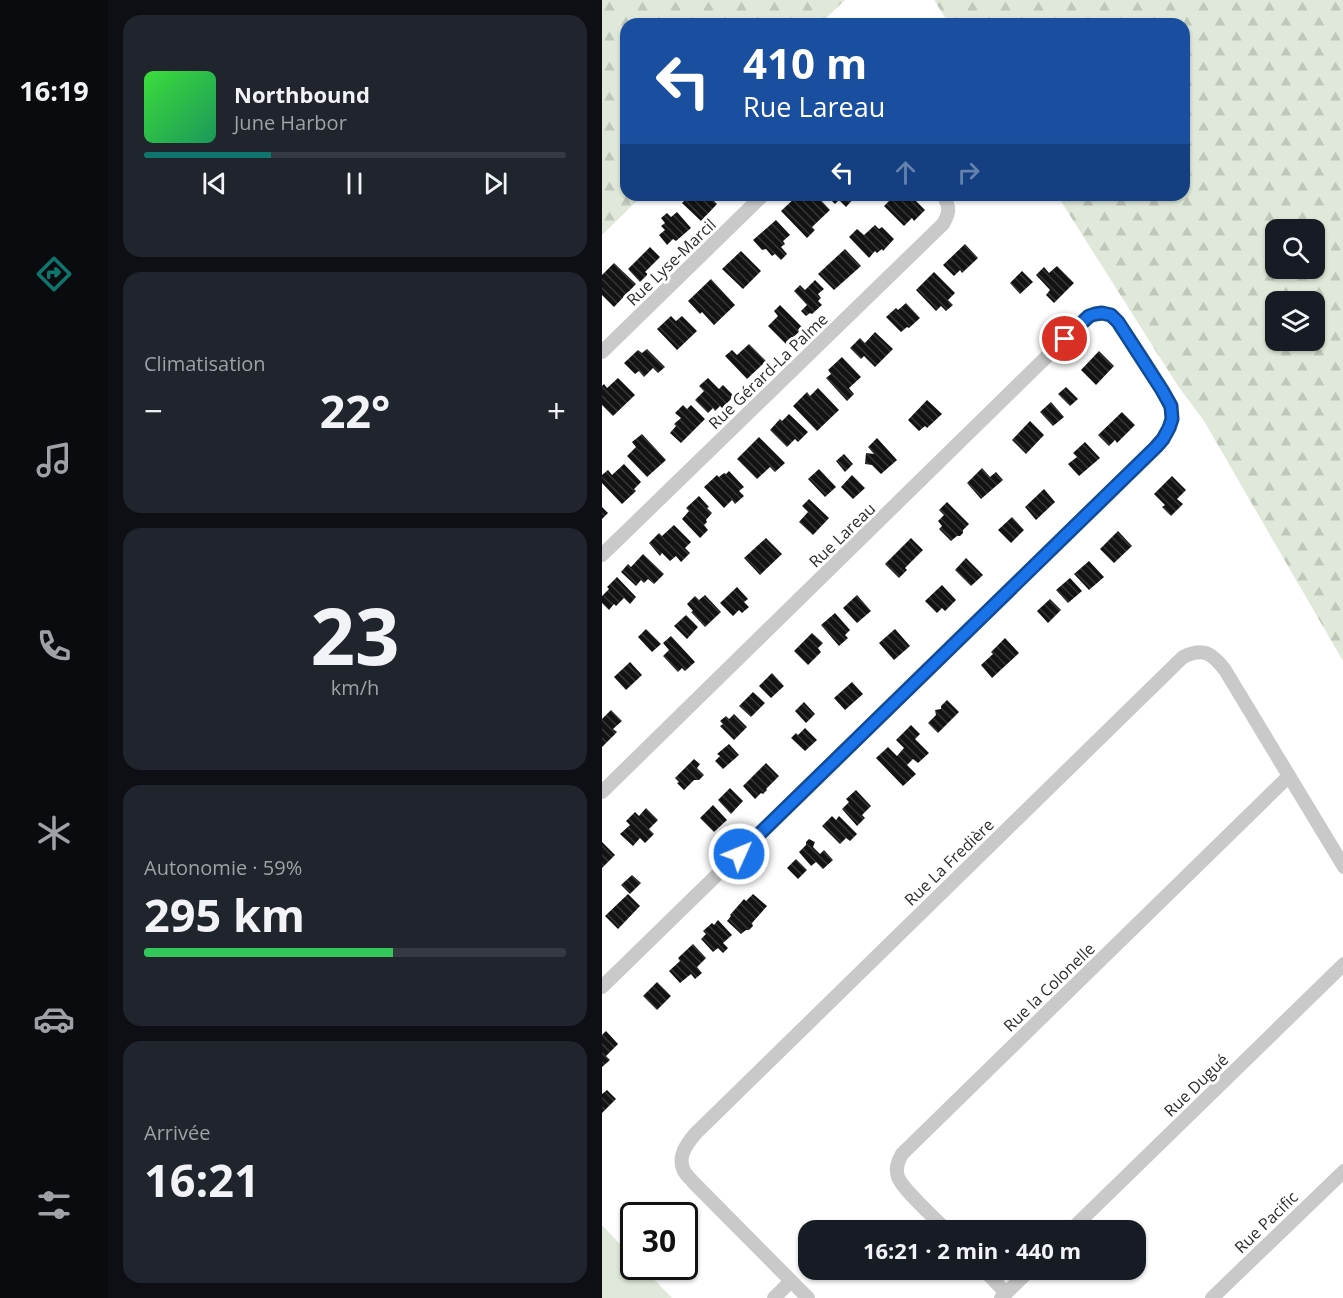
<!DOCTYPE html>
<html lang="fr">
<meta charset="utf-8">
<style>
body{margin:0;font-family:"Open Sans",sans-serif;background:#20242c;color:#f1f3f6;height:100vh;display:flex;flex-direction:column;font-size:22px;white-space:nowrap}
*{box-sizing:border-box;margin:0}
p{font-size:20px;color:#9ea1a6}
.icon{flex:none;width:33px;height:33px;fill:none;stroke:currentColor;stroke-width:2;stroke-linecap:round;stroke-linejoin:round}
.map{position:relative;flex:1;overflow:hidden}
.side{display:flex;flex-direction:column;gap:15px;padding:15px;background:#0d0f14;width:494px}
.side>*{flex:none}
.hud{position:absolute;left:18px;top:18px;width:570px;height:183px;border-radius:18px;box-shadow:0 2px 4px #0004;background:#1a4fa0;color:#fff;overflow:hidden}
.tools{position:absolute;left:663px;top:219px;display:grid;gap:12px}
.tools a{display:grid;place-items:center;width:60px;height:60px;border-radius:12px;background:#171b24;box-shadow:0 2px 4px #0004;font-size:30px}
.speed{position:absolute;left:18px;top:1202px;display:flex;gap:12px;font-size:30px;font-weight:700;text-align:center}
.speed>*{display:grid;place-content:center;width:78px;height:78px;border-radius:50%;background:#171b24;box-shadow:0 2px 4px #0004;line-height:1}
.speed .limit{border:3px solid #111;border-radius:9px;background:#fff;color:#111}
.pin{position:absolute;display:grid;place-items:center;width:51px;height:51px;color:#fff;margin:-26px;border:3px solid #fff;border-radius:50%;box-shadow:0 2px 6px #0007}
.me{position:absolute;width:66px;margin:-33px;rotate:46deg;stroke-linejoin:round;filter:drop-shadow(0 0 4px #0008)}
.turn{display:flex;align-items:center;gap:21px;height:126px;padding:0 24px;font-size:27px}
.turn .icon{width:78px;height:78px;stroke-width:2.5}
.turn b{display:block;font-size:42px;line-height:51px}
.lanes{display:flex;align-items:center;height:57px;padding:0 24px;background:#0003;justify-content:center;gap:30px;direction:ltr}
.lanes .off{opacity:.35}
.big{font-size:45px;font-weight:700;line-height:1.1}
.side .card{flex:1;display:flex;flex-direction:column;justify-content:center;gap:9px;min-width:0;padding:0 21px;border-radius:18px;background:#20242c}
.side .dial{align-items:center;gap:0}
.dial b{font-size:78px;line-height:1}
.song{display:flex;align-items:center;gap:18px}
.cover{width:72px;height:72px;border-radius:9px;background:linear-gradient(135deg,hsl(120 70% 55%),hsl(150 70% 35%))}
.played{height:6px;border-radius:3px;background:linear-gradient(90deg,#0f766e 30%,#363941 30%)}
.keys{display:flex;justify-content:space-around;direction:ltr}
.heat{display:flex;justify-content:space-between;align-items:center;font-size:33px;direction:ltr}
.charge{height:9px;border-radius:4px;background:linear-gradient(90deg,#34c759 59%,#363941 0)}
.trip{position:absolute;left:196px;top:1220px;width:348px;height:60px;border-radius:18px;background:#171b24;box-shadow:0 2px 4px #0004;font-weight:700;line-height:60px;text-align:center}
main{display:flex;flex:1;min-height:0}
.menu{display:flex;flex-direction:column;width:108px;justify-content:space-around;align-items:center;background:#090b0e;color:#9ea1a6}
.menu .icon{width:42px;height:42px}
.menu .selected{color:#0f766e}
.menu b{font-size:27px;color:#f1f3f6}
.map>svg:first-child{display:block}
.green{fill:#e0e9d9}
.forest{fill:url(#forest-firs);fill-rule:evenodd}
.building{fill:url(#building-back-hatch)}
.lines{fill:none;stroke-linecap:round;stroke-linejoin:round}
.minor{stroke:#c9c9c9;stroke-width:14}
.route-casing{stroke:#114b97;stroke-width:15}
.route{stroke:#1a73e8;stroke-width:10}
.labels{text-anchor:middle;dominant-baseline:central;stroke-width:6;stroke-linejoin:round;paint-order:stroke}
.street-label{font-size:16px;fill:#2c2c2c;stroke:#fff}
</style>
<main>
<nav class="menu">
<b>16:19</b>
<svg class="icon selected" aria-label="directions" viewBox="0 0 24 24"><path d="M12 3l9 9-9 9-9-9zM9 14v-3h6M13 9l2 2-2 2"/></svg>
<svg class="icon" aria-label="music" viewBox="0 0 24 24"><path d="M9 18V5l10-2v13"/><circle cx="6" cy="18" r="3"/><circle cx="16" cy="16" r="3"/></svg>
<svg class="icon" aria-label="phone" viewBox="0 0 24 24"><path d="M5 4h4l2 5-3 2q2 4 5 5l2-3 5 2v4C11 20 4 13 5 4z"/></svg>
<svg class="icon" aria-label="climate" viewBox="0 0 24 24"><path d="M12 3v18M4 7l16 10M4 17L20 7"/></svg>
<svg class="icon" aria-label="car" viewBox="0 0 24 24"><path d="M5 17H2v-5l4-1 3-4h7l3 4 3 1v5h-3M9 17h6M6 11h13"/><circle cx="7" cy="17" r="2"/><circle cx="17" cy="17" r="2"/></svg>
<svg class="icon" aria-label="filters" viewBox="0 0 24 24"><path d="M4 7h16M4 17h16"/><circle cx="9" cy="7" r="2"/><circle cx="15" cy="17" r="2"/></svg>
</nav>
<section class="side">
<div class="card">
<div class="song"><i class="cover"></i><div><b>Northbound</b><p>June Harbor</p></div></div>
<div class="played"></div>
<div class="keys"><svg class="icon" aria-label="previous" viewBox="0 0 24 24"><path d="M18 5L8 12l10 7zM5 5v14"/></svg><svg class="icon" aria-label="pause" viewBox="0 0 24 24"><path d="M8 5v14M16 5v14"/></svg><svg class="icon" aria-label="next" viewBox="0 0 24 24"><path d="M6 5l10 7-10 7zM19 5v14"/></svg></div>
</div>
<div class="card"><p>Climatisation</p>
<div class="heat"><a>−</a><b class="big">22°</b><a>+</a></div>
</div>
<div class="card dial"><b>23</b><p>km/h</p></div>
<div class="card"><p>Autonomie · 59%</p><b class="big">295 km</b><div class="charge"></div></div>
<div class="card"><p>Arrivée</p><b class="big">16:21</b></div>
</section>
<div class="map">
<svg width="742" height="1298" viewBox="0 0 742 1298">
<defs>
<pattern id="forest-firs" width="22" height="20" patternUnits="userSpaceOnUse" patternTransform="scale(1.5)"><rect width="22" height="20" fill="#e0e9d9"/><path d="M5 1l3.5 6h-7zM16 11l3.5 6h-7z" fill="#c0c8ba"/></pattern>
<pattern id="building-back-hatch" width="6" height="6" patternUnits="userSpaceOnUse" patternTransform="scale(1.5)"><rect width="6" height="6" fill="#131313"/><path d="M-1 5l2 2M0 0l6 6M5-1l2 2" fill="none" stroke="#363636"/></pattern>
</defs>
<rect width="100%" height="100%" fill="#fff"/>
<polygon class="green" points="0,1225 31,1258 32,1266 39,1266 70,1298 0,1298"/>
<g class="forest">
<polygon points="0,0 243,0 218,24 24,24 24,195 41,195 0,235"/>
<path d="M 332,0 L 741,0 L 741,661 L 602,421 L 576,386 L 455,195 L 582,195 L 582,24 L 347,24 ZM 674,230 L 712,230 L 712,268 L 674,268 ZM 674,302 L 712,302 L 712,340 L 674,340 Z"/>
</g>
<g class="building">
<polygon points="88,195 117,195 112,201 115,204 99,221 80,203"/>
<polygon points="196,195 214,195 228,210 210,227 213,230 205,238 179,211"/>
<polygon points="224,195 255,195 244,207 237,200 233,204"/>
<polygon points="293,195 308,195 323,210 312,221 310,218 302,226 282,206"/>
<polygon points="75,212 89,228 74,241 71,239 65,245 57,235 63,230 59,226 63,223 59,218 65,213 69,217"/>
<polygon points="174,220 188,235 181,241 183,244 179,247 185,254 179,260 173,254 170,256 164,249 160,250 151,240"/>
<polygon points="273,225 277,229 280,227 292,239 281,251 280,249 275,253 273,251 267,258 247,237 255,229 262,235"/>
<polygon points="363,244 376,258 360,273 358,270 352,276 341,265"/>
<polygon points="48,247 58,257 43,272 46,274 38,282 26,269"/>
<polygon points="243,249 259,266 232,290 216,274"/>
<polygon points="139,251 159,271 141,289 120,269"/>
<polygon points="12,263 34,284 12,307 0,295 0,275"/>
<polygon points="455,266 472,283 452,303 444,295 448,290 434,275 442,267 447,273"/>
<polygon points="420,271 431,282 418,294 408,283"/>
<polygon points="332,272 353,293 346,300 351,305 344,311 339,306 334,311 314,290"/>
<polygon points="109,279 133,305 112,325 100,312 98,314 86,301"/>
<polygon points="213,280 222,289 216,294 219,298 216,301 220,305 210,314 208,313 204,316 199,311 205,305 192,291 198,285 203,290"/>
<polygon points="304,303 318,318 307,328 305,327 299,332 284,317 294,308 296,310"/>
<polygon points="178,305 201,328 184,344 166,326 176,316 172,311"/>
<polygon points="69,316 74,321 80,316 95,331 75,350 55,329"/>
<polygon points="273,332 291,349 273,367 262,356 259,359 248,348 258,338 263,343"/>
<polygon points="147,344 164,361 145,379 123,356 130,350 135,355"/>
<polygon points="45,349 63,367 56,373 51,368 42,377 37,371 33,374 22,363 36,350 40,353"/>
<polygon points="497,351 512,366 494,385 479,370"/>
<polygon points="240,357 259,377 247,388 252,394 245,401 224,378 229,374 226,370"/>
<polygon points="16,378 33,395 11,416 0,405 0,386 2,384 5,388"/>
<polygon points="106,378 117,389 121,385 132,396 120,408 118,406 113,411 111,408 106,413 93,400 102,391 97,386"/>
<polygon points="464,387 476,399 468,406 456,394"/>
<polygon points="216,388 237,410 215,431 191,406 205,392 208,396"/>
<polygon points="325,400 340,414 325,428 323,426 317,431 306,420"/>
<polygon points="449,402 462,417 451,426 438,412"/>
<polygon points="81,405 85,409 89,405 103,419 79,443 68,433 74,426 72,424 79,418 73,413"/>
<polygon points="520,412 533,425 515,443 513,440 507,446 496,435"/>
<polygon points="187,414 206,432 196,442 193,439 185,447 168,430 178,419 180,421"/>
<polygon points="428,421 442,435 424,454 410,440"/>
<polygon points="40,434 64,460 45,477 25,456 34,447 30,442"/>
<polygon points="157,437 183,463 173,472 168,467 155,479 135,459"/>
<polygon points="275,438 295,460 279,474 270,465 263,464 264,453 272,454 266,447"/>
<polygon points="483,442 498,458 477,476 466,464 475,457 471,453"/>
<polygon points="242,454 251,464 243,472 234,461"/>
<polygon points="22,464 39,482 32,489 34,491 20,504 0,483 0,475 6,470 10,475"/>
<polygon points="380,468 388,477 394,472 401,480 379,499 365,483"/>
<polygon points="217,469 234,487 223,497 206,479"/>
<polygon points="127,471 142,487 137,491 142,496 133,504 130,500 122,508 102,487 115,475 117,477 122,473 124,474"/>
<polygon points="250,475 263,488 251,499 239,487"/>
<polygon points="570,476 584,490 575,499 581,504 569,516 560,507 563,505 552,494"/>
<polygon points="442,489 453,502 434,520 423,507"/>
<polygon points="97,496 107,507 105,508 110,513 104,520 105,522 102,525 106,530 98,538 80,519 87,511 84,508"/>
<polygon points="207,499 227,518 211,535 197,522 206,512 200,506"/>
<polygon points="345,502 367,524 361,530 361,533 358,536 355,536 349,541 337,529 340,526 336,521 342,515 337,510"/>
<polygon points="0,507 6,513 0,519"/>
<polygon points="410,517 422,530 409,543 396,530"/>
<polygon points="72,525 89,542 83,548 88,553 79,562 74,556 68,561 60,553 58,556 47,543 57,533 60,536"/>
<polygon points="516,531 530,546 512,563 498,549"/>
<polygon points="164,538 180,554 158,575 142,558"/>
<polygon points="309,538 321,550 303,568 305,570 297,578 283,564"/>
<polygon points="41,554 62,574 52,584 46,579 42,583 39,580 34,586 19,572 26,564 29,567"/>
<polygon points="364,558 381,575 369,586 353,570"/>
<polygon points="487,561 502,577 487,590 472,574"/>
<polygon points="15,577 34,597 28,604 22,598 14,606 12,604 7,610 0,603 0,596 7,589 5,587"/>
<polygon points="468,578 480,591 466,603 454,590"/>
<polygon points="340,585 354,600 343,611 340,608 335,613 323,601"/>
<polygon points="135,587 146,599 142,602 147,607 140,613 137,610 131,616 118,603"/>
<polygon points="103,595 119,612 103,627 89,612 91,611 85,604 93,596 97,600"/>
<polygon points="255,595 269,611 255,623 241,608"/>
<polygon points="448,599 459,610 446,623 435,611"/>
<polygon points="233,613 248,630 243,635 246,638 237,646 219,625"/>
<polygon points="84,615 96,627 85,639 72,626"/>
<polygon points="44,629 59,644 50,652 36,637"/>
<polygon points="293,629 308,646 292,660 277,643"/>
<polygon points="210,633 221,643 216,648 219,652 206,665 192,651"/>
<polygon points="69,636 93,662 83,671 80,668 76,672 61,656 67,650 61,643"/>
<polygon points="403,638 417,653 390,678 379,665 391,654 389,652"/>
<polygon points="28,662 40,675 24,690 12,677"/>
<polygon points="170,673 182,686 169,698 157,686"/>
<polygon points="250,682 261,694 243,710 232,698"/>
<polygon points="151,692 163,703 149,717 137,706"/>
<polygon points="345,700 357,712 336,733 326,723 334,715 333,710 339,709 339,706"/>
<polygon points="202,702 213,714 204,723 193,711"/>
<polygon points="9,710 20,721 11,729 15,732 0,747 0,719"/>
<polygon points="132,714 145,727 132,740 118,726 121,724 118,721 124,716 127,719"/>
<polygon points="309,725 318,734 313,739 327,753 316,763 311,759 305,765 314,774 301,786 274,758 286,747 295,756 302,748 294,740"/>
<polygon points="203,728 215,740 203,751 189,738 194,733 196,735"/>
<polygon points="127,744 137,755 121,769 113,761 118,756 115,754"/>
<polygon points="92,759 98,764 95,768 102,775 97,780 92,780 82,790 75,783 77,782 73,778"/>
<polygon points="164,763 177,776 164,789 165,790 161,794 159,793 153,799 141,786"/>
<polygon points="128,788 141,801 129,814 116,800"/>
<polygon points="254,790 269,806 260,815 263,818 255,826 240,809 247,802 244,799"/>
<polygon points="111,805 125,820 112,832 98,818"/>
<polygon points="44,808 56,820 47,829 52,834 43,843 38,838 31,846 18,834 28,825 24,821 33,812 37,816"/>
<polygon points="230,816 234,820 237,816 255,834 248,841 244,838 238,844 220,826"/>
<polygon points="207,839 213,842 211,847 218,854 222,850 231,860 221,869 214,862 209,866 197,852 204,845 204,842"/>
<polygon points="0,842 13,855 0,868"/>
<polygon points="194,859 205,870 196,879 185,868"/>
<polygon points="30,875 39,883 28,894 19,885"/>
<polygon points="26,894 38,906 16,929 3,916"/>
<polygon points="151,894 165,906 150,923 151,926 147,930 144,930 139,934 125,921 129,916 128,915 142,899 144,901"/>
<polygon points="116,920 130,935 121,943 126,948 121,953 116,948 111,952 99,939 104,934 101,931 110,923 112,925"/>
<polygon points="91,944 104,958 95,967 100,973 93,979 89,974 78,983 67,971 78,961 76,958"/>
<polygon points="55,982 69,996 55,1010 41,996"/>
<polygon points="4,1031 16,1044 4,1056 8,1060 0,1067 0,1035"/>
<polygon points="5,1090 14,1099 0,1113 0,1094"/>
</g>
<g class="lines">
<g class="minor">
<polyline points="0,352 161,195"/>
<path d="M 0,555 L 341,224 C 348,212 348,207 341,195"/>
<path d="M 0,792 L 477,325 C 491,314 501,307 516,322 C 528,339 572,401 570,419 C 569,429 561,439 554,447 L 0,987"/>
<path d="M 344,1230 C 334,1219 300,1189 296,1177 C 293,1168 296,1161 300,1154 L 687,776"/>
<polyline points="469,1230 742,964"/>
<polyline points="381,1269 404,1293"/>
<polyline points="172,1298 189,1281"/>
<path d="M 206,1298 L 92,1183 C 89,1179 84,1175 82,1171 C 75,1157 84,1145 93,1134 L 581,657 C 601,647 610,653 623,670 L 742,867"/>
<polyline points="399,1298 429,1269"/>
<polyline points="610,1298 742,1171"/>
</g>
</g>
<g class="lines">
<defs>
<polyline id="route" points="137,854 554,447 561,439 567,428 570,419 569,406 560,390 516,322 509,315 500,313 493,314 487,316 463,339"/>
</defs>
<use href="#route" class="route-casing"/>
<use href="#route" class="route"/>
</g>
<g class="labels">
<g class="street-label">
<text transform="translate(69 262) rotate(-44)">Rue Lyse-Marcil</text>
<text transform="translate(166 371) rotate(-44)">Rue Gérard-La Palme</text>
<text transform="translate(240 535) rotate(-44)">Rue Lareau</text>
<text transform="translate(347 862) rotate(-44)">Rue La Fredière</text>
<text transform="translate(447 987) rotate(-44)">Rue la Colonelle</text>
<text transform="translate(594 1085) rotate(-44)">Rue Dugué</text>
<text transform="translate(664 1222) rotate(-44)">Rue Pacific</text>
</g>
</g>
</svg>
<div class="tools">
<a><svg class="icon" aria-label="search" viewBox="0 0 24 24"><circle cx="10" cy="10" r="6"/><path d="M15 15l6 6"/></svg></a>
<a><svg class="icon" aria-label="layers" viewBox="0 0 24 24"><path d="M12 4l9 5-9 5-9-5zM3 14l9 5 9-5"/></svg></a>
</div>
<div class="speed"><div class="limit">30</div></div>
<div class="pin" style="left:463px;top:339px;background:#d93025"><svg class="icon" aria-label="arrive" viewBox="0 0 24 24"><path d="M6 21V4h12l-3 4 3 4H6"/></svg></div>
<svg class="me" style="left:137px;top:854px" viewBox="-20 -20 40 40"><circle r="17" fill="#1a73e8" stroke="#fff" stroke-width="3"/><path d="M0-11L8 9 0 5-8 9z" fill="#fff"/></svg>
<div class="trip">16:21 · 2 min · 440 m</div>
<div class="hud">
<div class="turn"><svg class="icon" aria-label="left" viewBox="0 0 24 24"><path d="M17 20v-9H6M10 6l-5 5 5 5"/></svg><div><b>410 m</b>Rue Lareau</div></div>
<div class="lanes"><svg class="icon" aria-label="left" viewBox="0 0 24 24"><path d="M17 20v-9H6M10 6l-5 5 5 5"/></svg><svg class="icon off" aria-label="ahead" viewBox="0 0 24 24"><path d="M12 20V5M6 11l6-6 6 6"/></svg><svg class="icon off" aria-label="right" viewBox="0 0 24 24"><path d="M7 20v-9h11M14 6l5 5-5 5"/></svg></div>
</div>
</div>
</main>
